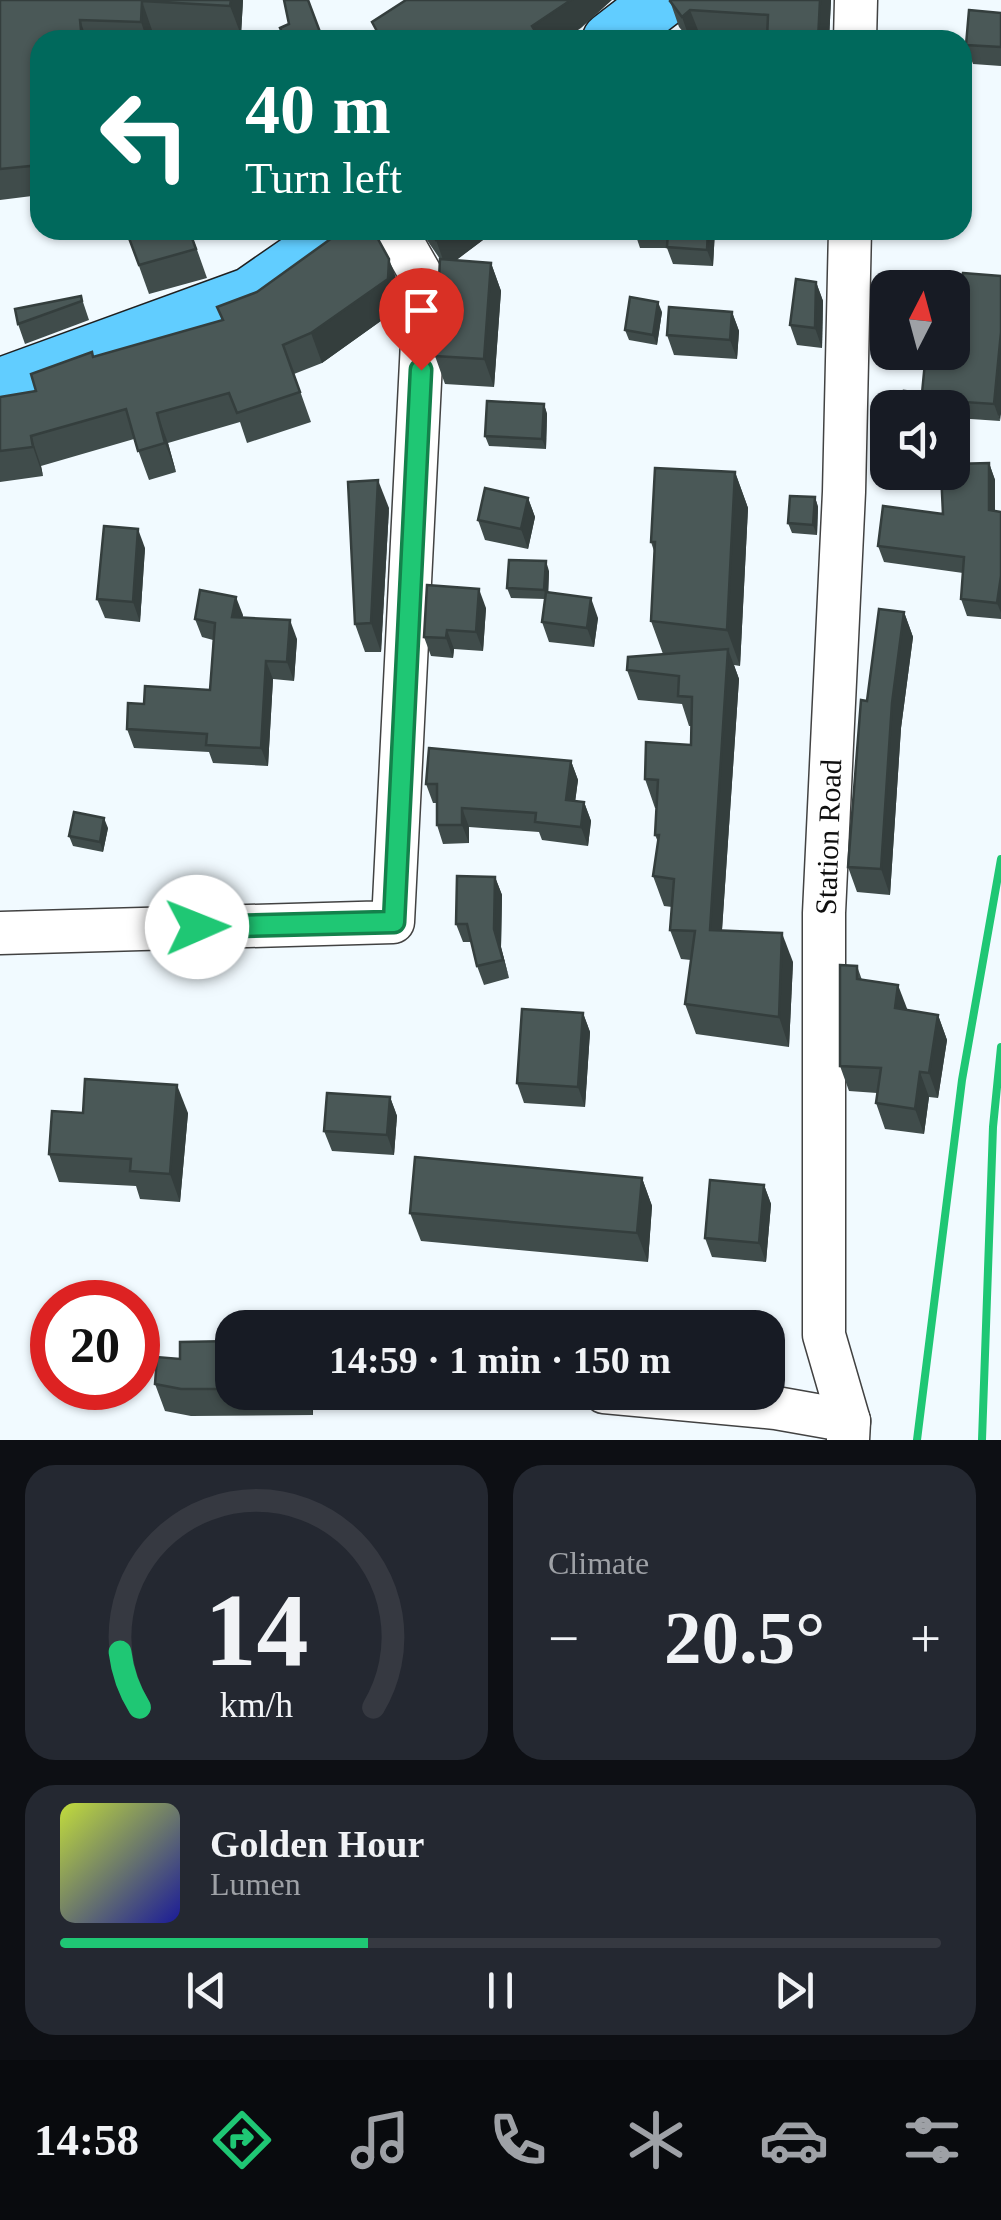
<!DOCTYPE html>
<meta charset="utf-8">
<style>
body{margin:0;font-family:Georgia,serif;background:#242831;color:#f1f3f6;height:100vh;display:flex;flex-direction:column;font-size:38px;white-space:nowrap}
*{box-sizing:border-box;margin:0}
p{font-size:32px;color:#9ea1a6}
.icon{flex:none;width:55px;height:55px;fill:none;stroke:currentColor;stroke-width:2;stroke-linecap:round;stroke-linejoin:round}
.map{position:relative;height:1440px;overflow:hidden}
.details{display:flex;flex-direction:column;gap:25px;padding:25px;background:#0d0f14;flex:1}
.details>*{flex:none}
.banner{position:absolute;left:30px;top:30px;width:942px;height:210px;border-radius:30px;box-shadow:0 2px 8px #0004;background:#00695c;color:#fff;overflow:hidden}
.needle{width:65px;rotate:6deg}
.tools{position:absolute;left:870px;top:270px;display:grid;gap:20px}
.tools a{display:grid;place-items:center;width:100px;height:100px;border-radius:20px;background:#171b24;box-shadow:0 2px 8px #0004;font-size:50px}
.speed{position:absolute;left:30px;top:1280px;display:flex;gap:20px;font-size:50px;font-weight:700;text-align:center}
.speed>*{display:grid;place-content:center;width:130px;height:130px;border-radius:50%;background:#171b24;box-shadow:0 2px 8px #0004;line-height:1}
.speed .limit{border:15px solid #d22;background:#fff;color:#111}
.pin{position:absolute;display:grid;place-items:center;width:85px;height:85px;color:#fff;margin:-102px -42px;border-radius:50% 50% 50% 0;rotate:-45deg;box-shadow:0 0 10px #0007}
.pin .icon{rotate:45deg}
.me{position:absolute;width:110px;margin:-55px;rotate:89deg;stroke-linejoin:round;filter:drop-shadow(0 0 8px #0008)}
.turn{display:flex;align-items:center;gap:35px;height:210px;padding:0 50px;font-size:45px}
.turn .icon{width:130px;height:130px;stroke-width:2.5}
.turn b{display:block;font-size:70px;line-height:85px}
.big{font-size:75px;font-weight:800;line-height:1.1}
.details .widget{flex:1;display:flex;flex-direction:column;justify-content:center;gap:15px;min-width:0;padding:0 35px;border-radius:30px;background:#242831}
.details .dial{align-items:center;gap:0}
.dial svg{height:260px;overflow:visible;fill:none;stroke:#363941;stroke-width:7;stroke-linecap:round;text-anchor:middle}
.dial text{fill:#f1f3f6;stroke:none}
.song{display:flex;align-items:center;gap:30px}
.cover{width:120px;height:120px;border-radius:15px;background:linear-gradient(135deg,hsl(70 70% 55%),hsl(240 70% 35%))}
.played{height:10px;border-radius:5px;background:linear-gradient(90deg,#1fc774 35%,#363941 35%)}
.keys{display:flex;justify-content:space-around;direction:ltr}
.heat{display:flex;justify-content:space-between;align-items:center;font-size:55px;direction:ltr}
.details .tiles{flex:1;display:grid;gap:25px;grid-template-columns:1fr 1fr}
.widget:last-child{grid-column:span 2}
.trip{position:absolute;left:215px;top:1310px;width:570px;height:100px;border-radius:30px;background:#171b24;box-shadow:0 2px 8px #0004;font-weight:800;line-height:100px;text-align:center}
.menu{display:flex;height:160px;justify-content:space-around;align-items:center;background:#090b0e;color:#9ea1a6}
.menu .icon{width:70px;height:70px}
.menu .active{color:#1fc774}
.menu b{font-size:45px;color:#f1f3f6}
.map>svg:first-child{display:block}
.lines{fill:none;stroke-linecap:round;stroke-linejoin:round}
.minor-casing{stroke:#424242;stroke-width:45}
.major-casing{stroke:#202020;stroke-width:58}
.minor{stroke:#fff;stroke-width:42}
.major{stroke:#61cdff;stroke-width:55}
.rail{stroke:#1fc774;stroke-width:8}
.wall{fill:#404c4b}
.shaded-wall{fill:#343e3d}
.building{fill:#4a5857;stroke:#343e3d;stroke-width:2.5}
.route-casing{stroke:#14814b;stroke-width:25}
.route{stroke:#1fc774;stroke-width:18}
.labels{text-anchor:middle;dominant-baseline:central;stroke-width:10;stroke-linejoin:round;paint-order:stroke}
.street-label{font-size:30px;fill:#0f0f0f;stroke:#fff}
</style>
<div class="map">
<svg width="1001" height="1440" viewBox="0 0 1001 1440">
<rect width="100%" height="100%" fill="#f1faff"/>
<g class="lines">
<defs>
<g id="minor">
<polyline points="855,40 856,0"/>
<polyline points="0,933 393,922 425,282 401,240 379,230"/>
<polyline points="604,1392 776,1408 849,1421"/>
<polyline points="848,1440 849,1421 824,1335 824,913 844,492 850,230"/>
</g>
<g id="major">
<polyline points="610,40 662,0"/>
<polyline points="0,386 250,295 344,230"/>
</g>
</defs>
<use href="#minor" class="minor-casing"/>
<use href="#major" class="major-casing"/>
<use href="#minor" class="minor"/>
<use href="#major" class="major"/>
<g class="rail">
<polyline points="917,1440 962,1080 1001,859"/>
<polyline points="982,1440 993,1127 1001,1047"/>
</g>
</g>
<g class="wall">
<polygon points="0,0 243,0 241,35 152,30 152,40 40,40 40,195 0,200"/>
<polygon points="671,0 831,0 829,40 767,40 700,35 694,40 690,40 679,27 670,1"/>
<polygon points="1001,13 1001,66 973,64 966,45"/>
<polygon points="126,230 190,230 207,278 149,294"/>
<polygon points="420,230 480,230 483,240 456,260 491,263 501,291 494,387 445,384 435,356 440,259"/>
<polygon points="634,230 715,230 713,266 673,264 667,248 640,248"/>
<polygon points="963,273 1000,421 956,418 963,464 989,463 995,480 995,511 1001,512 1001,619 967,616 961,599 963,573 884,562 878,546 943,514 952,472 952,408 903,408 922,393 960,311"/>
<polygon points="816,282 823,301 822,348 797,345 790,325"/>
<polygon points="400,288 399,308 322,363 294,374 311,422 247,443 240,422 168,443 176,472 149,480 134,439 41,466 43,476 0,482 0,397 36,391 93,357"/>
<polygon points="81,296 89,320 25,344 18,324"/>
<polygon points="662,312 657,345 629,340 625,330"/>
<polygon points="732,312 739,331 737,359 674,355 667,335"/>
<polygon points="544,404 547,414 546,449 489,446 485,436"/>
<polygon points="735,472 748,508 740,666 734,665 739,679 722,930 793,962 789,1047 696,1034 685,1004 691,960 681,959 670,930 672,907 664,906 653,876 658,842 655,835 657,808 655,808 645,779 691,745 691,726 689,726 682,704 638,700 627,670 663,654 651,621 654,551 651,542"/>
<polygon points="815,497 818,507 817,535 792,533 788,523"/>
<polygon points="528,498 535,517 528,549 485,540 478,520"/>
<polygon points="389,508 381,652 365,652 355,624"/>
<polygon points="145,548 140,622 105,618 97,599"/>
<polygon points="549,571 548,593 598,618 594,647 549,642 542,622 545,599 511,598 507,588"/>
<polygon points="486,608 483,651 454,649 453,658 431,656 424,637"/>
<polygon points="904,612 913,637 901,728 890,895 857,892 848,867 867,701"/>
<polygon points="243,615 242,618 297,639 294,681 273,679 268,766 213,763 209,752 134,748 127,729 144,704 210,690 213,640 202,637 195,619"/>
<polygon points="571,761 578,780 575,801 584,802 591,821 588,846 542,840 539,832 469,827 469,843 443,844 437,825 437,803 433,803 426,784"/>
<polygon points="108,828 103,852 73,846 69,836"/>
<polygon points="495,877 502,895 501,947 509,978 484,985 477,966 472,942 463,942 456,924"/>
<polygon points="857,966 862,980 907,1010 938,1015 947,1040 938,1098 929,1097 924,1134 885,1129 876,1103 877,1093 849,1091 840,1066"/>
<polygon points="583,1013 590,1032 585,1107 524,1103 517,1083"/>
<polygon points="390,1097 397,1116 394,1155 332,1151 324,1131"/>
<polygon points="83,1113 188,1113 180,1202 140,1199 136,1186 59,1182 49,1154"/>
<polygon points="642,1178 652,1206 648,1262 421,1241 410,1213"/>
<polygon points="764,1185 771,1204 766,1262 712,1257 705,1238"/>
<polygon points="232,1341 232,1392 313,1392 313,1415 191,1416 165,1411 155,1384 180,1359"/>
</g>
<g class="shaded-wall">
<polygon points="231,0 243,0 241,35 230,6"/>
<polygon points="571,0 612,0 581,28 563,40 534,40 532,26"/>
<polygon points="820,0 831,0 829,40 818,40"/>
<polygon points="142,1 152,30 152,40 147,40 141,22"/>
<polygon points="690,10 700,35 694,40 690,40 682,17"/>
<polygon points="80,20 87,40 82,40"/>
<polygon points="449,230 480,230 483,240 446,268 436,240"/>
<polygon points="708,230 715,230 713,266 707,250"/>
<polygon points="389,259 400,288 399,308 322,363 311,333"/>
<polygon points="491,263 501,291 494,387 484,359"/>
<polygon points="816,282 823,301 822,348 815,328"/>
<polygon points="658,302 662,312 657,345 653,335"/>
<polygon points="732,312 739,331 737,359 730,340"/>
<polygon points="1001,332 1001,414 1000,421 994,404"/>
<polygon points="544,404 547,414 546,449 542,439"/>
<polygon points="952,408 956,418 963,466 957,449"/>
<polygon points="157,413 168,443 176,472 165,443"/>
<polygon points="31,436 41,466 43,476 33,447"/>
<polygon points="989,463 995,480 995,526 989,510"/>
<polygon points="735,472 748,508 740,666 727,630"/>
<polygon points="378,480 389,508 381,652 371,623"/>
<polygon points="815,497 818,507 817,535 813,525"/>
<polygon points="528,498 535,517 528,549 521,529"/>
<polygon points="138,529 145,548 140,622 133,602"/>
<polygon points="546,561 549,571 548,600 544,590"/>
<polygon points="1001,576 1001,613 997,603"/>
<polygon points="479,589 486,608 483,651 476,632"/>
<polygon points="236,597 243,615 239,636 232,617"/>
<polygon points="591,598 598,618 594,647 587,628"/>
<polygon points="904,612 913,637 901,728 890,895 881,869 892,703"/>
<polygon points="290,620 297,639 294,681 287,662"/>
<polygon points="447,630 454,649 453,658 446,638"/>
<polygon points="728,649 739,679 720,959 710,930"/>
<polygon points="266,661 273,679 268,766 261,748"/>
<polygon points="571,761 578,780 573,818 566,800"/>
<polygon points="584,802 591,821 588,846 581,827"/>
<polygon points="462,808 469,827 469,843 462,825"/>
<polygon points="104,818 108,828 103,852 100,842"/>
<polygon points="495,877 502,895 501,947 509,978 494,929"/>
<polygon points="782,933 793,962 789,1047 779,1017"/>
<polygon points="898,985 908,1011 895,1008"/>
<polygon points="583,1013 590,1032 585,1107 578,1087"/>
<polygon points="938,1015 947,1040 938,1098 929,1073"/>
<polygon points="920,1072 929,1097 924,1134 915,1109"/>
<polygon points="177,1085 188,1113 180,1202 170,1174"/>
<polygon points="390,1097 397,1116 394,1155 387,1135"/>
<polygon points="642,1178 652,1206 648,1262 637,1233"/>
<polygon points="764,1185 771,1204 766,1262 759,1243"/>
<polygon points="305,1392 313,1392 313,1415"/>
</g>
<g class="building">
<polygon points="0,0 231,0 230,6 142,1 141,22 80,20 82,40 40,40 40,165 0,169"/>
<polygon points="284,0 308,0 323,40 285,40 280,28 289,24"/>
<polygon points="406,0 571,0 532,26 539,37 534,40 371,40 379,35 372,22"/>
<polygon points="671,0 820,0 818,40 767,40 768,15 690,10 682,17 670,1"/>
<polygon points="969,10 1001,13 1001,47 966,45"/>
<polygon points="126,230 189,230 196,249 139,265"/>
<polygon points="343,230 373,230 389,259 388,279 311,333 283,345 300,392 237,413 229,393 157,413 165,443 138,451 126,409 31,436 33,447 0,451 0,397 36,391 31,374 92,352 93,357 223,320 217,307 257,292"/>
<polygon points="429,230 449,230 436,240"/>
<polygon points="634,230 708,230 707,250 667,247 668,232"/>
<polygon points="440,259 491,263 484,359 435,356"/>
<polygon points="963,273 1001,276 1001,332 994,404 950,401 951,408 903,408 904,391 922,393 926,352 952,352 952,309 960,311"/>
<polygon points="796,279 816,282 815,328 790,325"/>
<polygon points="81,296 82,301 18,324 15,309"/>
<polygon points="630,297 658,302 653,335 625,330"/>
<polygon points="669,307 732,312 730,340 667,335"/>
<polygon points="487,401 544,404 542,439 485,436"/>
<polygon points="952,418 957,449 952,450"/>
<polygon points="989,463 989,510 1001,512 1001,576 997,603 961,599 964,557 878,546 883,506 943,514 941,472 952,472 952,464"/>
<polygon points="655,468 735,472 727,630 651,621 655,542 651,542"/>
<polygon points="378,480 371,623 355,624 348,482"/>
<polygon points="485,488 528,498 521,529 478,520"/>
<polygon points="790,496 815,497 813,525 788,523"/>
<polygon points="104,526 138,529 133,602 97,599"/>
<polygon points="509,560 546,561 544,590 507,588"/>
<polygon points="427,585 479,589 476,632 447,630 446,638 424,637"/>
<polygon points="200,590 236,597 232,617 290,620 287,662 266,661 261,748 206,745 207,734 127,729 128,703 144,704 145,686 210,690 215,623 195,619"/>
<polygon points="546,592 591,598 587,628 542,622"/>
<polygon points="879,609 904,612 892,703 881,869 848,867 861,700 867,701"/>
<polygon points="728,649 710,930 782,933 779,1017 685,1004 695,931 670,930 674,879 653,876 659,835 655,835 658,780 645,779 646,742 691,745 692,697 678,696 679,676 627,670 628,657"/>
<polygon points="429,748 571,761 566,800 584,802 581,827 535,822 536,813 462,808 462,825 437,825 437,784 426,784"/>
<polygon points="74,812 104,818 100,842 69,836"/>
<polygon points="457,876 495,877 494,929 503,960 477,966 467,924 456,924"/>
<polygon points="840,965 857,966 857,979 898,985 895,1008 938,1015 929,1073 920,1072 915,1109 876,1103 881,1068 840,1066"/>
<polygon points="522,1009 583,1013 578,1087 517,1083"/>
<polygon points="85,1079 177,1085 170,1174 130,1171 131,1159 49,1154 52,1111 83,1113"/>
<polygon points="327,1093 390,1097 387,1135 324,1131"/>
<polygon points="415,1157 642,1178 637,1233 410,1213"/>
<polygon points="710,1180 764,1185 759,1243 705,1238"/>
<polygon points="232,1341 232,1389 181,1389 155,1384 157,1357 180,1359 180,1342"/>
</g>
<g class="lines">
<defs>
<polyline id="route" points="197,927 394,922 421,370"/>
</defs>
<use href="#route" class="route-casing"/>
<use href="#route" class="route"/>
</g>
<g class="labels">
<g class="street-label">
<text transform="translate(828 837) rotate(-88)">Station Road</text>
</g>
</g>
</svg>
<div class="tools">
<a><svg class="needle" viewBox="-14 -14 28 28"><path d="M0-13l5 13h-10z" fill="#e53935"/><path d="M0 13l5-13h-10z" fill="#9ea1a6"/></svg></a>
<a><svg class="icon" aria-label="sound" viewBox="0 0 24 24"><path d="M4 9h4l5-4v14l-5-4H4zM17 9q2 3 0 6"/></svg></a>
</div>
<div class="speed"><div class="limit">20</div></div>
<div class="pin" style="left:421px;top:370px;background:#d93025"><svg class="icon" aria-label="arrive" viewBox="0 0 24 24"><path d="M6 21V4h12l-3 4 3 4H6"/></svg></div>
<svg class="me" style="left:197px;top:927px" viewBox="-20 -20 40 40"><circle r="19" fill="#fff"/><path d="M0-13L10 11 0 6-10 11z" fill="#1fc774"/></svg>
<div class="trip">14:59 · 1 min · 150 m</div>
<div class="banner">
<div class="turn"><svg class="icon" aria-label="left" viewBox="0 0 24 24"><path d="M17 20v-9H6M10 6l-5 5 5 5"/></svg><div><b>40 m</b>Turn left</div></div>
</div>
</div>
<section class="details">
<div class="tiles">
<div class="widget dial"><svg viewBox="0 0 100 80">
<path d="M14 69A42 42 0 1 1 86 69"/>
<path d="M14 69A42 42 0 0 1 8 52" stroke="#1fc774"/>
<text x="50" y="56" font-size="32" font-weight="700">14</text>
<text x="50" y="72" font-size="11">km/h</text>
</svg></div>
<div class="widget"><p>Climate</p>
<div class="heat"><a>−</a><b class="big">20.5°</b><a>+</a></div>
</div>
<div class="widget">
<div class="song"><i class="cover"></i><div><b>Golden Hour</b><p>Lumen</p></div></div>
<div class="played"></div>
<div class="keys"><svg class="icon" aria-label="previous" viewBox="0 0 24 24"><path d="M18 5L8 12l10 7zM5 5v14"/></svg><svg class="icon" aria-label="pause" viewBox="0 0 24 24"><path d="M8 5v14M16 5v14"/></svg><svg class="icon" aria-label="next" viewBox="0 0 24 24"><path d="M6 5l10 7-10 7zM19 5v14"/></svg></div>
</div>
</div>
</section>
<nav class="menu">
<b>14:58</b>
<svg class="icon active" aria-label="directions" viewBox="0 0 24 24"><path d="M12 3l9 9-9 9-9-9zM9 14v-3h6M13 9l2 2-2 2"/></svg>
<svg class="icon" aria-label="music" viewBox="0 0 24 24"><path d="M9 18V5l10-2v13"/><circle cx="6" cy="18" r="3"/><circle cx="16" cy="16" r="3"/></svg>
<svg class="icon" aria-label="phone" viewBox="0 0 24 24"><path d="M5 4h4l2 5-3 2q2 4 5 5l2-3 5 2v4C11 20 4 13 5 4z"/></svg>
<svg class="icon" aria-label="climate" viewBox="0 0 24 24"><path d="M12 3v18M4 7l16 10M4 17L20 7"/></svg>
<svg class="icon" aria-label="car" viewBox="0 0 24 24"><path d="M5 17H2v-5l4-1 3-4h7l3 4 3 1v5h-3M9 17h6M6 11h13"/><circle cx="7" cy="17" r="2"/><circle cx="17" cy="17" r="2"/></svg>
<svg class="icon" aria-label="filters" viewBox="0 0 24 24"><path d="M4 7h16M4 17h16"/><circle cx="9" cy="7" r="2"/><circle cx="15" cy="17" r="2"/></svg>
</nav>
